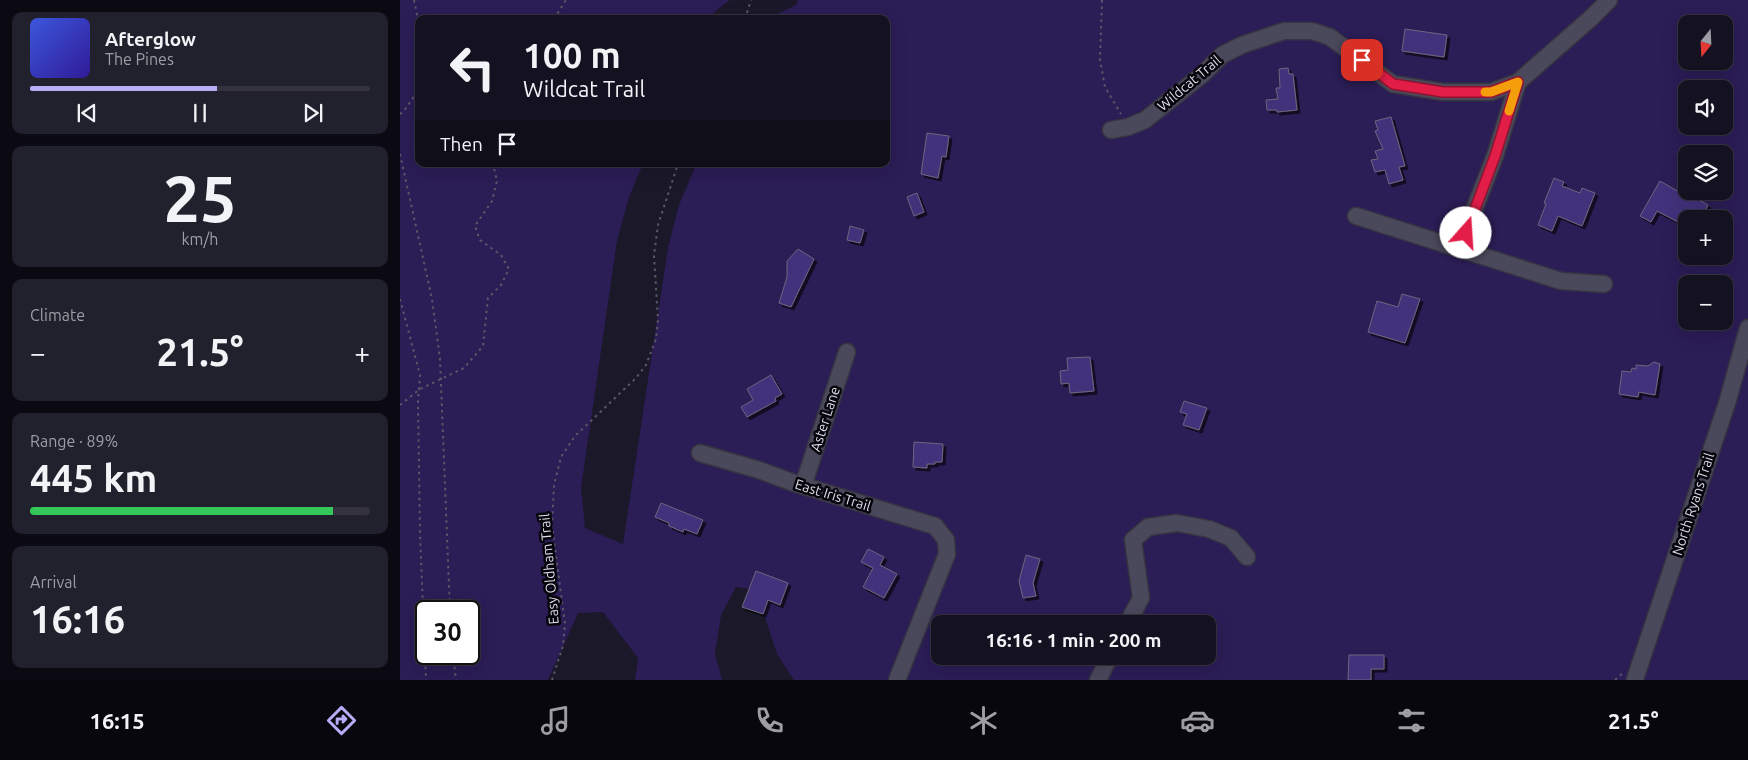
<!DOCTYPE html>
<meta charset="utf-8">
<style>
body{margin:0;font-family:Ubuntu,sans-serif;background:#21202d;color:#f1f3f6;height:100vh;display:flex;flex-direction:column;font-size:19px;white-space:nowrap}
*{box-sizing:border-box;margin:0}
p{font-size:16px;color:#9d9ea5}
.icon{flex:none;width:28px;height:28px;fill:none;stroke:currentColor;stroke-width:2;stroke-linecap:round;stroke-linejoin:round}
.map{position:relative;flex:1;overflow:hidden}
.panel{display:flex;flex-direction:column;gap:12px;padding:12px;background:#0b0a12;width:400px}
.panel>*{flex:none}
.banner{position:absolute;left:15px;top:15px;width:475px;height:152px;border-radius:10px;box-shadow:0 5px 20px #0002,0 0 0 1px #33323e;background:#141220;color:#f1f3f6;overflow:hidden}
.needle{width:32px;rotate:198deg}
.controls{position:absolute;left:1278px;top:15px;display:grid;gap:10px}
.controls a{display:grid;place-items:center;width:55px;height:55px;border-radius:10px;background:#141220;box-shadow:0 5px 20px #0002,0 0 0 1px #33323e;font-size:25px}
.speed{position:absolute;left:15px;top:600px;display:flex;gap:10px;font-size:25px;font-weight:700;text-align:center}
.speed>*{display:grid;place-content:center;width:65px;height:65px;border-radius:50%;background:#141220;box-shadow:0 5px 20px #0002,0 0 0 1px #33323e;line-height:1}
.speed .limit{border:2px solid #111;border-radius:8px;background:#fff;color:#111}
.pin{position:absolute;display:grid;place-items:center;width:42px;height:42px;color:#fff;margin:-21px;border-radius:10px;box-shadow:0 2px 8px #0006}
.me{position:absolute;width:55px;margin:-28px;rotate:19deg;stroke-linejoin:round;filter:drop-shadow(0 0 4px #0008)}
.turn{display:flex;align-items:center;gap:18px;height:105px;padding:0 25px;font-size:22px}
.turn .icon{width:65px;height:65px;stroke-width:2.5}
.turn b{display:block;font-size:35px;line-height:42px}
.then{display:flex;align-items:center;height:48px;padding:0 25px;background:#0003;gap:10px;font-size:19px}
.big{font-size:38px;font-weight:700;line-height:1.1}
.panel .widget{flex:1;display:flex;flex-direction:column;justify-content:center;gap:8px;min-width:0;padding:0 18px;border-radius:10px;background:#21202d}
.panel .dial{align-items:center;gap:0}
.dial b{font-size:65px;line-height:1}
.song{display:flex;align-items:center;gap:15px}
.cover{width:60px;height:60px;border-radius:8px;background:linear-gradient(135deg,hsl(230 70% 55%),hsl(250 70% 35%))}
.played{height:5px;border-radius:2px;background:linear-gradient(90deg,#b6acf8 55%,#33323e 55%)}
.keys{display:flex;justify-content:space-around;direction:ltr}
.heat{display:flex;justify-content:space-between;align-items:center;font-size:28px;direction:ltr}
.charge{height:8px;border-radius:4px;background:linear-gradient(90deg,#34c759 89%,#33323e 0)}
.trip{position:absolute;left:531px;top:615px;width:285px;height:50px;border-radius:10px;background:#141220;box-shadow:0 5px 20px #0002,0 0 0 1px #33323e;font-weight:700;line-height:50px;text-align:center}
.dock{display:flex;height:80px;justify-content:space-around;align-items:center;background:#08070d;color:#9d9ea5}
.dock .icon{width:35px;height:35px}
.dock .current{color:#b6acf8}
.dock b{font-size:22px;color:#f1f3f6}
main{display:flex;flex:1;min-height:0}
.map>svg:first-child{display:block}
.green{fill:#2b1d56;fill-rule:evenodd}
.building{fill:#43327b;stroke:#69677c;filter:url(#shadow)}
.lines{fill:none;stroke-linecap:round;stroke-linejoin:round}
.minor-casing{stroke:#363442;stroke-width:19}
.path{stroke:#5a5868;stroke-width:2;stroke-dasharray:2.5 4;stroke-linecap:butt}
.minor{stroke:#4a485b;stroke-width:16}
.route-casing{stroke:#92132f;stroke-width:12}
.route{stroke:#e11d48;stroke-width:9}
.slow{stroke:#f59e0b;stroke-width:9}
.labels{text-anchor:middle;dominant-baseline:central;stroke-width:5;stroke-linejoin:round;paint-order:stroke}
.street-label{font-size:14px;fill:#dfdeea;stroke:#06050c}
</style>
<main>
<section class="panel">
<div class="widget">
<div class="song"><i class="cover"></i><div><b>Afterglow</b><p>The Pines</p></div></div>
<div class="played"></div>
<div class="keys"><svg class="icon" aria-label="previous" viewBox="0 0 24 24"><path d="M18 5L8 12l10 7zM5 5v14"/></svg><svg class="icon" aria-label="pause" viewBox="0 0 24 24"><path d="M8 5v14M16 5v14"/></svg><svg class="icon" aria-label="next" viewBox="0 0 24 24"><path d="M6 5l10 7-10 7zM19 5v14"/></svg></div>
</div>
<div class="widget dial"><b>25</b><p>km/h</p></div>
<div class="widget"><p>Climate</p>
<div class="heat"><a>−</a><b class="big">21.5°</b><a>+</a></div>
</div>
<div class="widget"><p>Range · 89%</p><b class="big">445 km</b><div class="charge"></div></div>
<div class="widget"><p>Arrival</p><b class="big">16:16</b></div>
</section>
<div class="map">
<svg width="1348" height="680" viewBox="0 0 1348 680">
<defs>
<filter id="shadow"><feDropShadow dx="3" dy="3" stdDeviation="0" flood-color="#0009"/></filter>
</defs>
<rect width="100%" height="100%" fill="#1b182a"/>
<path class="green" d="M 0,0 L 330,0 L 313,13 L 312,19 L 19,19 L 19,164 L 243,164 L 229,197 L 217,241 L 181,488 L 185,528 L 223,544 L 268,248 L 279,205 L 295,167 L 297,164 L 486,164 L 486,19 L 367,19 L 396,5 L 398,0 L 1348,0 L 1348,680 L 394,680 L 377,654 L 356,590 L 336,587 L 321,615 L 315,654 L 322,680 L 235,680 L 238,658 L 203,612 L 178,613 L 148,680 L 0,680 ZM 1286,24 L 1324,24 L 1324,61 L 1286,61 ZM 1286,89 L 1324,89 L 1324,126 L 1286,126 ZM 1286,154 L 1324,154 L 1324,191 L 1286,191 ZM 1286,219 L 1324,219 L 1324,256 L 1286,256 ZM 1286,284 L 1324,284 L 1324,321 L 1286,321 ZM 26,611 L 69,611 L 69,654 L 26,654 ZM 540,624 L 808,624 L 808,656 L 540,656 Z"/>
<g class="building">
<polygon points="1005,29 1047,35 1044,57 1002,51"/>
<polygon points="888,68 889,74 893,74 897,110 877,112 877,110 867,110 866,100 878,99 876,88 880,88 879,69"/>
<polygon points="991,117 1005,166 999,167 1003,180 989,184 985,170 975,172 971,160 978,159 975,151 983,149 975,131 978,130 975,121"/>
<polygon points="527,133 549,136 546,157 542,156 538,178 521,174"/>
<polygon points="1154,178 1164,182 1162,186 1180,193 1182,188 1195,193 1182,226 1158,216 1152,231 1138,225 1146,204 1144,203"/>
<polygon points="1260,181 1295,201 1297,199 1308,205 1301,219 1286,219 1281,216 1278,222 1257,211 1251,222 1240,216"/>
<polygon points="517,193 524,212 514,216 507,197"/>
<polygon points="450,226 464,230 460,243 447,240"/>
<polygon points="398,249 414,259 391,307 379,303 387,277 387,261"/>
<polygon points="1002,294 1020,299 1005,343 968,332 977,301 998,307"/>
<polygon points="690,357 694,391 670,393 669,383 661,384 660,371 668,370 667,358"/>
<polygon points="1254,362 1260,364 1255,395 1239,392 1238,397 1219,394 1222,371 1231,372 1232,368 1236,369 1236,365 1248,366"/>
<polygon points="371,375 382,394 375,398 376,401 347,417 341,407 353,400 347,389"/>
<polygon points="784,401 807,408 799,430 783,425 787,414 780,412"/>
<polygon points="514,442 543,444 542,462 535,462 535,464 527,464 527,468 513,467"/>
<polygon points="261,503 303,520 297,534 284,529 283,532 269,526 269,523 255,517"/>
<polygon points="468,549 484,557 480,565 497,574 484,598 463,587 473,568 461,562"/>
<polygon points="626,555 640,559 633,583 636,596 623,598 619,581"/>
<polygon points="356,571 388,583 380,605 368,600 363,614 342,607"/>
<polygon points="949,655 984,655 984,669 971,669 971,680 948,680"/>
</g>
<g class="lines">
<defs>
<g id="minor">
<polyline points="711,130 728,127 745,120 803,74 822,55 842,45 884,31 912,31 930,37 993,84 1043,92 1091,92 1118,82"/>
<polyline points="956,216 1161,281 1204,284"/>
<polyline points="1061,250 1072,215 1095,156 1118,82 1191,18 1209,0"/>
<polyline points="300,453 359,470 394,483 535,526 546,540 547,554 497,680"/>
<polyline points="403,486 447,352"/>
<polyline points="727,624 741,598 733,540 748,527 777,523 809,529 831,538 847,557"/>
<polyline points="1235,679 1327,403 1348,328"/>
<polyline points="698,680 710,656"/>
</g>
</defs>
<use href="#minor" class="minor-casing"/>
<g class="path">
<polyline points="14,0 19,24"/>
<polyline points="702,0 700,60 705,87 721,114"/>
<polyline points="154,19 166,0"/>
<polyline points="345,19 351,0"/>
<polyline points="0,114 4,111 19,89"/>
<polyline points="0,154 32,299 40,359 50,611"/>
<polyline points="0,299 20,375 18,403 20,534 26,680"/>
<polyline points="0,405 20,389 64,368 83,346 88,298 101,285 109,269 101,255 80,240 75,226 92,201 97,181 93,164"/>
<polyline points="53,654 56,680"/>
<polyline points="152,680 163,646 165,624 152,525 154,485 161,457 175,436 236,378 246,365 256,339 258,320 254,255 258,225 278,164"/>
<polyline points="1215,680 1223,673"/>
</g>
<use href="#minor" class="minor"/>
</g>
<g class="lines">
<defs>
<polyline id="route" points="962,60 993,84 1043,92 1091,92 1118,82 1095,156 1066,233"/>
</defs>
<use href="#route" class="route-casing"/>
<use href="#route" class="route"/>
<polyline class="slow" points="1085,92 1091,92 1118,82 1109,111"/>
</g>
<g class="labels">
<g class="street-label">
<text transform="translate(789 83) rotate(-40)">Wildcat Trail</text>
<text transform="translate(425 419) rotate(-72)">Aster Lane</text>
<text transform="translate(433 495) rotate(17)">East Iris Trail</text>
<text transform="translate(1293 504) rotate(-72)">North Ryans Trail</text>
<text transform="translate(149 569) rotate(-95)">Easy Oldham Trail</text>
</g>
</g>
</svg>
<div class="controls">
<a><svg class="needle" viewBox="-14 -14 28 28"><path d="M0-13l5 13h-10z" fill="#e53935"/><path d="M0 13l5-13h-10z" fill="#9d9ea5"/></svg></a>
<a><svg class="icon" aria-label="sound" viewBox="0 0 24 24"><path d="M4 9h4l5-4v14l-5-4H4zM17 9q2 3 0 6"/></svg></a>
<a><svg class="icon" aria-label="layers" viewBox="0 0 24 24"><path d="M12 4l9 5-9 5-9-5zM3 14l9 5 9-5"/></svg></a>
<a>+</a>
<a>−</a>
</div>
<div class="speed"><div class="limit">30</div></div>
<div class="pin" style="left:962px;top:60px;background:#d93025"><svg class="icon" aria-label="arrive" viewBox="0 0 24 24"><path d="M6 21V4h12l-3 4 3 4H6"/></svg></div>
<svg class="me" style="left:1066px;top:233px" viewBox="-20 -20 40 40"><circle r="19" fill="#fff"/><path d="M0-13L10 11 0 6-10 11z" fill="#e11d48"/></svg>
<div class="trip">16:16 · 1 min · 200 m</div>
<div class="banner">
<div class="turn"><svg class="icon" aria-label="left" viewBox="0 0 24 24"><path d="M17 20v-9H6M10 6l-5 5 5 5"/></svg><div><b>100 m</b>Wildcat Trail</div></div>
<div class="then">Then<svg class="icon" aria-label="arrive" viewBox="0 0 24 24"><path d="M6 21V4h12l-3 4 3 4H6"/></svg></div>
</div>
</div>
</main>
<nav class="dock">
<b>16:15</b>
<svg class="icon current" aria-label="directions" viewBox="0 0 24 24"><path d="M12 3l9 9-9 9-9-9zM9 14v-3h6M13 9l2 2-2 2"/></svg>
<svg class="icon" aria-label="music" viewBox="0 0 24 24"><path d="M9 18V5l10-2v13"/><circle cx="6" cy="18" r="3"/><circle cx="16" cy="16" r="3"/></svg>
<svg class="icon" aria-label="phone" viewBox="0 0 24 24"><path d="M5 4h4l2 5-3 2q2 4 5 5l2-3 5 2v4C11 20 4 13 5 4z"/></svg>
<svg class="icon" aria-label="climate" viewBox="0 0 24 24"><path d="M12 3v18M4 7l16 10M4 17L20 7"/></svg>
<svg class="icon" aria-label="car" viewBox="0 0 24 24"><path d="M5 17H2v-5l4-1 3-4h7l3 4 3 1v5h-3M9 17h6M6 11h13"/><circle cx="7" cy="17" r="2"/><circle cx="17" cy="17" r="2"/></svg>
<svg class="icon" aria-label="filters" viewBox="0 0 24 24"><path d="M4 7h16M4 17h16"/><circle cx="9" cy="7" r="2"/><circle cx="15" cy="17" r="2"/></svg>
<b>21.5°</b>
</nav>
